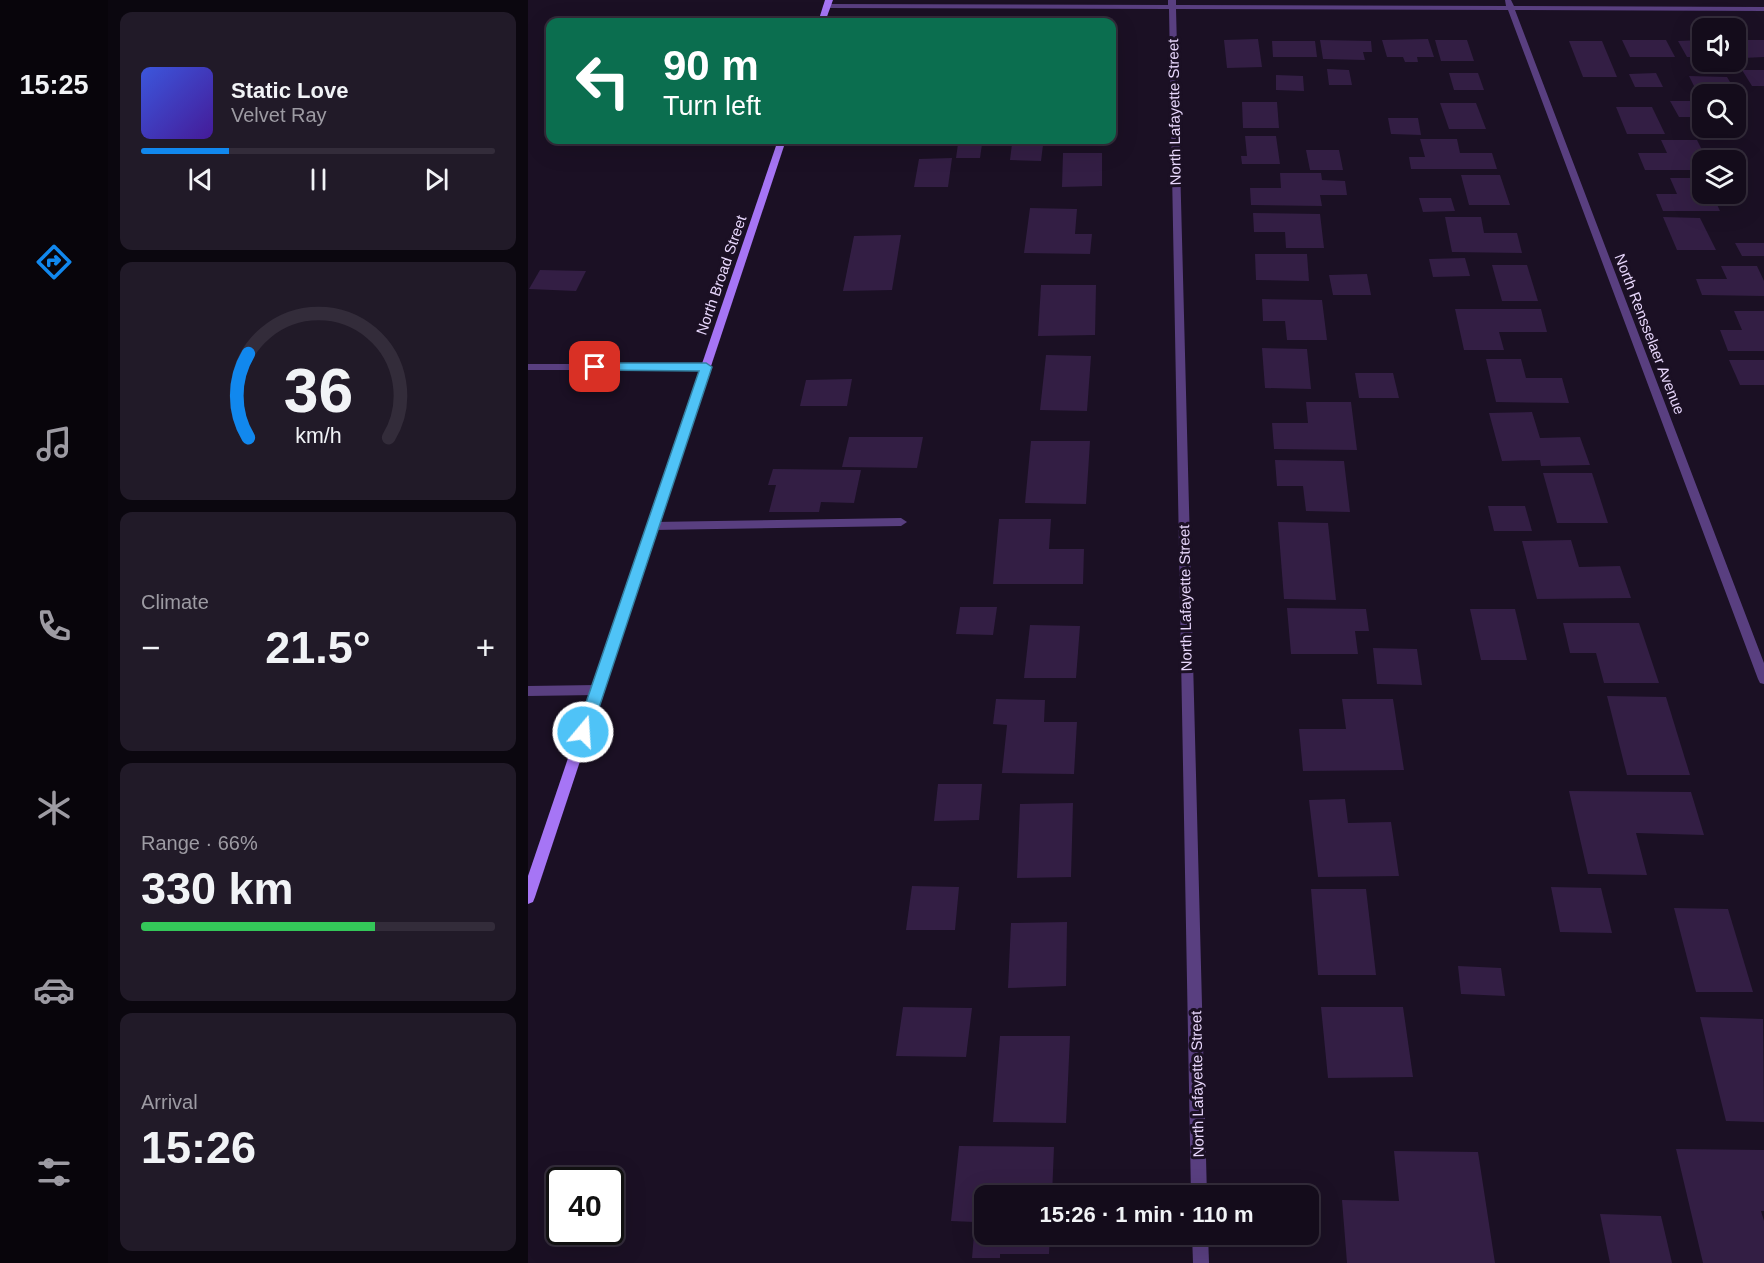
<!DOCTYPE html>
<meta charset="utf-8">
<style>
body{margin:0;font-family:Arial,sans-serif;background:#211a28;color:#f1f3f6;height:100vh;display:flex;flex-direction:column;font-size:22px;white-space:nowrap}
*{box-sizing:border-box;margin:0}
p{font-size:20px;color:#9d9ba3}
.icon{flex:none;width:33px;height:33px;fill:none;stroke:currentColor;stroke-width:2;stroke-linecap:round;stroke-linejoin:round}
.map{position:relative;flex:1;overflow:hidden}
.details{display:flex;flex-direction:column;gap:12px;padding:12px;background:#0b070f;width:420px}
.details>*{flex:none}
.guide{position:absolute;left:18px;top:18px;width:570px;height:126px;border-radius:12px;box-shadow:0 6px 24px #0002,0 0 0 2px #332c3a;background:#0b6e4f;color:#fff;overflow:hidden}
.fabs{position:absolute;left:1164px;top:18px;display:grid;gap:12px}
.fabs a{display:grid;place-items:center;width:54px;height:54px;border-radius:12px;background:#140c1b;box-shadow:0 6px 24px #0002,0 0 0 2px #332c3a;font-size:30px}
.speed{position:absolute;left:18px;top:1167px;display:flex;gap:12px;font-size:30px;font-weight:700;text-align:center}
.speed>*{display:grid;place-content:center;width:78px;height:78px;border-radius:50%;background:#140c1b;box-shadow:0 6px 24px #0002,0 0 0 2px #332c3a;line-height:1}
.speed .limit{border:3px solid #111;border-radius:9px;background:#fff;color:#111}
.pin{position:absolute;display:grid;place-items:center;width:51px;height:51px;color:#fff;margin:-26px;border-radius:12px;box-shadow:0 3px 9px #0006}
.me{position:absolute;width:66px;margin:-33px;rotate:18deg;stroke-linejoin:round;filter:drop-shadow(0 0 4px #0008)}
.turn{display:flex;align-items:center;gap:21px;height:126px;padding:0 18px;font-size:27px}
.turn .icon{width:78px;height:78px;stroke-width:2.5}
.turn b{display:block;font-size:42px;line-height:51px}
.big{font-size:45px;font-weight:600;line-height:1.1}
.details .widget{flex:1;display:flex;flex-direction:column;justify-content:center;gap:9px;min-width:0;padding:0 21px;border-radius:12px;background:#211a28}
.details .dial{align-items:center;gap:0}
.dial svg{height:156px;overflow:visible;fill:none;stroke:#332c3a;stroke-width:7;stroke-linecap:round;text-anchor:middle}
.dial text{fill:#f1f3f6;stroke:none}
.song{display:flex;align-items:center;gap:18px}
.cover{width:72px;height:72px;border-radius:9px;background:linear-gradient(135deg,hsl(230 70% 55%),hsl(260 70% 35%))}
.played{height:6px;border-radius:3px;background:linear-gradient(90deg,#18e 25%,#332c3a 25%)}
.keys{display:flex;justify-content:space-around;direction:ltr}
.heat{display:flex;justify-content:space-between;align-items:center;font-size:33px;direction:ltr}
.charge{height:9px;border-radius:4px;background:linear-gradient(90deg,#34c759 66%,#332c3a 0)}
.trip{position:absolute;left:446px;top:1185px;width:345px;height:60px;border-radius:12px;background:#140c1b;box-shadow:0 6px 24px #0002,0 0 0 2px #332c3a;font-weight:600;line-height:60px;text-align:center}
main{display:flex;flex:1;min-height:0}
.tabs{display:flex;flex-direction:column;width:108px;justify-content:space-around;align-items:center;background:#08050b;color:#9d9ba3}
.tabs .icon{width:42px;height:42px}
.tabs .active{color:#18e}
.tabs b{font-size:27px;color:#f1f3f6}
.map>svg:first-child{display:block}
.building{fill:#331e44}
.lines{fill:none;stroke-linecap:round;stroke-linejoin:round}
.lane{fill:#593f80;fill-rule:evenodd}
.street{fill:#593f80;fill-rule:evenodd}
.secondary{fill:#a675f5;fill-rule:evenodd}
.route{fill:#4fc3f7;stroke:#337fa1;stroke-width:1.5}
.labels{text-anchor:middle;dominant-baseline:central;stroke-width:6;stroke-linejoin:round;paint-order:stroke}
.street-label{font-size:15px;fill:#e8d7fc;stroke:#1b1024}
</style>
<main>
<nav class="tabs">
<b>15:25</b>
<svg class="icon active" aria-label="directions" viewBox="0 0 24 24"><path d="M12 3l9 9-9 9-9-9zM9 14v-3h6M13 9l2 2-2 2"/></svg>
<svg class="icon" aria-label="music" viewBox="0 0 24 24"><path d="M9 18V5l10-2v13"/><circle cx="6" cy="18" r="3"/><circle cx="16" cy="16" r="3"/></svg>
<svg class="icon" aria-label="phone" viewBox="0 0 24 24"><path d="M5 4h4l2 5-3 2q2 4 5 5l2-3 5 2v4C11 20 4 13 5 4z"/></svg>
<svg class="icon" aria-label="climate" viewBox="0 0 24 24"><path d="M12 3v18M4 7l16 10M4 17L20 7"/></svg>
<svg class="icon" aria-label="car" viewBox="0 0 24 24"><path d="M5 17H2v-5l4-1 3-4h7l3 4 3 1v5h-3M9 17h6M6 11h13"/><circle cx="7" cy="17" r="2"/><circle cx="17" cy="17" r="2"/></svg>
<svg class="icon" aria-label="filters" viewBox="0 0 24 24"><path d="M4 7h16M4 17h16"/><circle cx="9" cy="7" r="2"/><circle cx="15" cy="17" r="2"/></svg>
</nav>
<section class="details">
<div class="widget">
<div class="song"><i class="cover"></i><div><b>Static Love</b><p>Velvet Ray</p></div></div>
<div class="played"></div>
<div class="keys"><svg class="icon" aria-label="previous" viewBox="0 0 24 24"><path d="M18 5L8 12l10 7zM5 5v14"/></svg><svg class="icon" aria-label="pause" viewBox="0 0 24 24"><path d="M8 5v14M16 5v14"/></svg><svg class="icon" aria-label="next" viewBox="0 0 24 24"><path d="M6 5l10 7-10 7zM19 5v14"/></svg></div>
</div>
<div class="widget dial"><svg viewBox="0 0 100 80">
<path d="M14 69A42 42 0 1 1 86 69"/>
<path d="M14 69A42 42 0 0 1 14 26" stroke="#18e"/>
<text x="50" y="56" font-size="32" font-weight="700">36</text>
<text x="50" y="72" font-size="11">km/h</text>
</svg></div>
<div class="widget"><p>Climate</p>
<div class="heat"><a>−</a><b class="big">21.5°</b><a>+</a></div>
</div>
<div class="widget"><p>Range · 66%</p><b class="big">330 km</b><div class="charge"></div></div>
<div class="widget"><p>Arrival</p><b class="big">15:26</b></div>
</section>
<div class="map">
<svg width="1236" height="1263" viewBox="0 0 1236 1263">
<rect width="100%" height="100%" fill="#1b1024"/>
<g class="building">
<polygon points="730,39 734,67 699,68 696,40"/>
<polygon points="900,39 906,57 889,57 890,62 877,62 875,57 859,57 854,40"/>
<polygon points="792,40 843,41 844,52 835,52 837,60 795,59"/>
<polygon points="907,40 939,40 946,61 913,61"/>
<polygon points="1094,40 1138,40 1147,57 1102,57"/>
<polygon points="1174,40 1174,57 1159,57 1150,41"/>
<polygon points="1208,40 1236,40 1236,57 1215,58 1208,45"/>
<polygon points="744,41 787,41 789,57 745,57"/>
<polygon points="1041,41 1074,41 1089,77 1055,77"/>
<polygon points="799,69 821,70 824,85 801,85"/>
<polygon points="1214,70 1236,70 1236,86 1224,86"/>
<polygon points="921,73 950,73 956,90 926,90"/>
<polygon points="1128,73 1135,87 1107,87 1101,74"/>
<polygon points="748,75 775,76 776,91 748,90"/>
<polygon points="1161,76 1199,77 1208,92 1169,92"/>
<polygon points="1142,101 1174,101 1174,117 1151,117"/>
<polygon points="714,102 749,102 751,128 715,128"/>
<polygon points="912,103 948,103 958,129 921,129"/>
<polygon points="1088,107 1124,107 1137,134 1099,134"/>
<polygon points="860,118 890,118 893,135 863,134"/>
<polygon points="717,136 748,136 752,164 714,164 713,156 719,156"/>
<polygon points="892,139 929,139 932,153 964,153 969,169 883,169 881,157 897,157"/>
<polygon points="1133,140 1169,140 1179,160 1174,160 1174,170 1117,170 1110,153 1139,153"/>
<polygon points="430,144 454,144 452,158 428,158"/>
<polygon points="484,144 515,145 513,161 482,160"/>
<polygon points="778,150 811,150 815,170 782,170"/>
<polygon points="535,153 574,153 574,186 534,187"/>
<polygon points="424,158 420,187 386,187 391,159"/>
<polygon points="752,173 793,173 794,180 817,181 819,195 792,195 794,206 723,205 722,188 753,188"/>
<polygon points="933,175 972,175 982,205 941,205"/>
<polygon points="1142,178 1174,178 1174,194 1184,194 1192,211 1135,211 1128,194 1149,194"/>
<polygon points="891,198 923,198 927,211 895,212"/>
<polygon points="502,208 549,209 547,234 564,234 562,254 496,253"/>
<polygon points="725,213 792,214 796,248 758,248 757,232 726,232"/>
<polygon points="917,217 953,217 956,233 989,233 994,253 924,252"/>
<polygon points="1135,217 1172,218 1188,250 1149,250"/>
<polygon points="373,235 364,290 315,291 326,236"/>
<polygon points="1207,243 1236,243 1236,256 1214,256"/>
<polygon points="727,254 779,254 781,281 728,280"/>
<polygon points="937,258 942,276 905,277 901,259"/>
<polygon points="964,265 999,265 1010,301 974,301"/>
<polygon points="1193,266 1229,266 1236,281 1236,296 1174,295 1168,279 1199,279"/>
<polygon points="12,270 58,271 48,291 1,289"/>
<polygon points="839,274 843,295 805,295 801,275"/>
<polygon points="513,285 568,285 567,335 510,336"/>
<polygon points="734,299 794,300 799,340 759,340 757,321 735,321"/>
<polygon points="927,309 1013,309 1019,332 971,332 976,350 936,350"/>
<polygon points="1206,311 1236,311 1236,351 1200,351 1192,330 1214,330"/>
<polygon points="734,348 779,349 783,389 737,388"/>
<polygon points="518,355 563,356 559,411 512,410"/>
<polygon points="958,359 993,359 998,378 1034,378 1041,403 968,402"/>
<polygon points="1201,360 1236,360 1236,385 1212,385"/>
<polygon points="827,373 865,373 871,398 831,398"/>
<polygon points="324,379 319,406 272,406 278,380"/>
<polygon points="778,402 823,402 829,450 746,449 744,423 780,423"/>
<polygon points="1004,412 1012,438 1052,437 1062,465 1013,466 1012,460 974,461 961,413"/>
<polygon points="321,437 395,437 389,468 314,467"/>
<polygon points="503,441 562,441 558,504 497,503"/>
<polygon points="747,460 816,461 822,512 778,511 775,486 749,486"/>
<polygon points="245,469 333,470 326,503 293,502 291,512 241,512 248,485 240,485"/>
<polygon points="1015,473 1064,473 1080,523 1029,523"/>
<polygon points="960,506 997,506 1004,531 966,531"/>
<polygon points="471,519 523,519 521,549 556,549 555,584 465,584"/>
<polygon points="750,522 800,523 808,600 756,599"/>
<polygon points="1043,540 1051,567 1092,566 1103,598 1009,599 994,541"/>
<polygon points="432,607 469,607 465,635 428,634"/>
<polygon points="759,608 838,609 841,631 827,631 830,654 763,654"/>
<polygon points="942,609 987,609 999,660 953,660"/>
<polygon points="1035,623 1111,623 1131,683 1076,683 1068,653 1042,653"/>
<polygon points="502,625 552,626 548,678 496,678"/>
<polygon points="845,648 889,649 894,685 849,684"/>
<polygon points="1079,696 1138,697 1162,775 1099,775"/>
<polygon points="468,699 517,700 516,722 549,722 546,774 474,773 479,725 465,724"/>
<polygon points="814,699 865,699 876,770 775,771 771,729 818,729"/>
<polygon points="410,784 454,784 451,820 406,821"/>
<polygon points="1041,791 1163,792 1176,835 1108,833 1119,875 1060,874"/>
<polygon points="817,799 820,823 863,822 871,876 790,877 781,800"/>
<polygon points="545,803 543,877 489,878 492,804"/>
<polygon points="384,886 431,887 427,930 378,930"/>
<polygon points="1023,887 1073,888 1084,933 1032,932"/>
<polygon points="783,889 838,889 848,975 790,975"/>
<polygon points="1146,908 1200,909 1225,992 1168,992"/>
<polygon points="539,922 538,986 480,988 483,923"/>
<polygon points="930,966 973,968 977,996 933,994"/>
<polygon points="375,1007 444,1008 438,1057 368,1056"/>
<polygon points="793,1007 875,1007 885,1077 800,1078"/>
<polygon points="1172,1017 1235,1019 1236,1122 1198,1121"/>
<polygon points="472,1036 542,1036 538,1123 465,1122"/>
<polygon points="431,1146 526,1147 524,1196 456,1196 456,1234 522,1234 521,1254 472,1254 472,1258 444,1258 447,1222 423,1221"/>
<polygon points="1148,1149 1236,1150 1236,1211 1233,1211 1236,1221 1236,1263 1175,1263"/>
<polygon points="866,1151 950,1152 967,1263 819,1263 814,1200 871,1201"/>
<polygon points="1072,1214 1133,1216 1144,1263 1082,1263"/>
</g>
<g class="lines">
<g class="lane">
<polygon points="0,364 178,364 183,367 178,370 0,370"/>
<polygon points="373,518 379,522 373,526 125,530 119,526 125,522"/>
<polygon points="69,685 73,686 75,690 73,694 69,695 0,696 0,686"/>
</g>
<g class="street">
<polygon points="640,0 648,0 648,5 978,6 977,0 983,0 986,6 1236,7 1236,11 987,10 1236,663 1236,684 1232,683 1230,679 980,10 648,9 679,1196 663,1196 641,9 299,8 295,6 299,4 640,5"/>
<polygon points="664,1234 680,1234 681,1263 665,1263"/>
</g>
<g class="secondary">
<polygon points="297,0 305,0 297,22 290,22"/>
<polygon points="250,140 258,140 7,897 5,902 0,904 0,876"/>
</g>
</g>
<polygon class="route" points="67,363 178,363 184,367 63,732 60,736 55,738 50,736 48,732 171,371 63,370 63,364"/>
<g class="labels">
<g class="street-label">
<text transform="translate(646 112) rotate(-91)">North Lafayette Street</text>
<text transform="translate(193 275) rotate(-71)">North Broad Street</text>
<text transform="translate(1122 334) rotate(69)">North Rensselaer Avenue</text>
<text transform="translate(657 598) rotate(-91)">North Lafayette Street</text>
<text transform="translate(669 1084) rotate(-91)">North Lafayette Street</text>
</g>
</g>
</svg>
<div class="fabs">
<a><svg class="icon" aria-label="sound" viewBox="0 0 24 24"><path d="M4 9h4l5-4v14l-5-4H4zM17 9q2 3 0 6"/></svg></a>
<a><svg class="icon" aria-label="search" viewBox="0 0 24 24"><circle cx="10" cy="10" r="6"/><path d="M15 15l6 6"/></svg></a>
<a><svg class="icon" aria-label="layers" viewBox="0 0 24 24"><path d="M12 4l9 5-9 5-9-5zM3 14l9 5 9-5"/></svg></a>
</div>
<div class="speed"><div class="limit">40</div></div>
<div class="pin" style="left:67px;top:367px;background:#d93025"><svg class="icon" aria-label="arrive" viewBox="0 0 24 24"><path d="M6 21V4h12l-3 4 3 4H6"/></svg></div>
<svg class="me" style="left:55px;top:732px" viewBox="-20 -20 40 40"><circle r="17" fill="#4fc3f7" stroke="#fff" stroke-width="3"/><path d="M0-11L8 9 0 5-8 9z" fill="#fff"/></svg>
<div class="trip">15:26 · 1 min · 110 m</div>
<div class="guide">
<div class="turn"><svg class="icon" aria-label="left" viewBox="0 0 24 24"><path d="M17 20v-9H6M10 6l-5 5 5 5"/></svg><div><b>90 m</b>Turn left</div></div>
</div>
</div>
</main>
